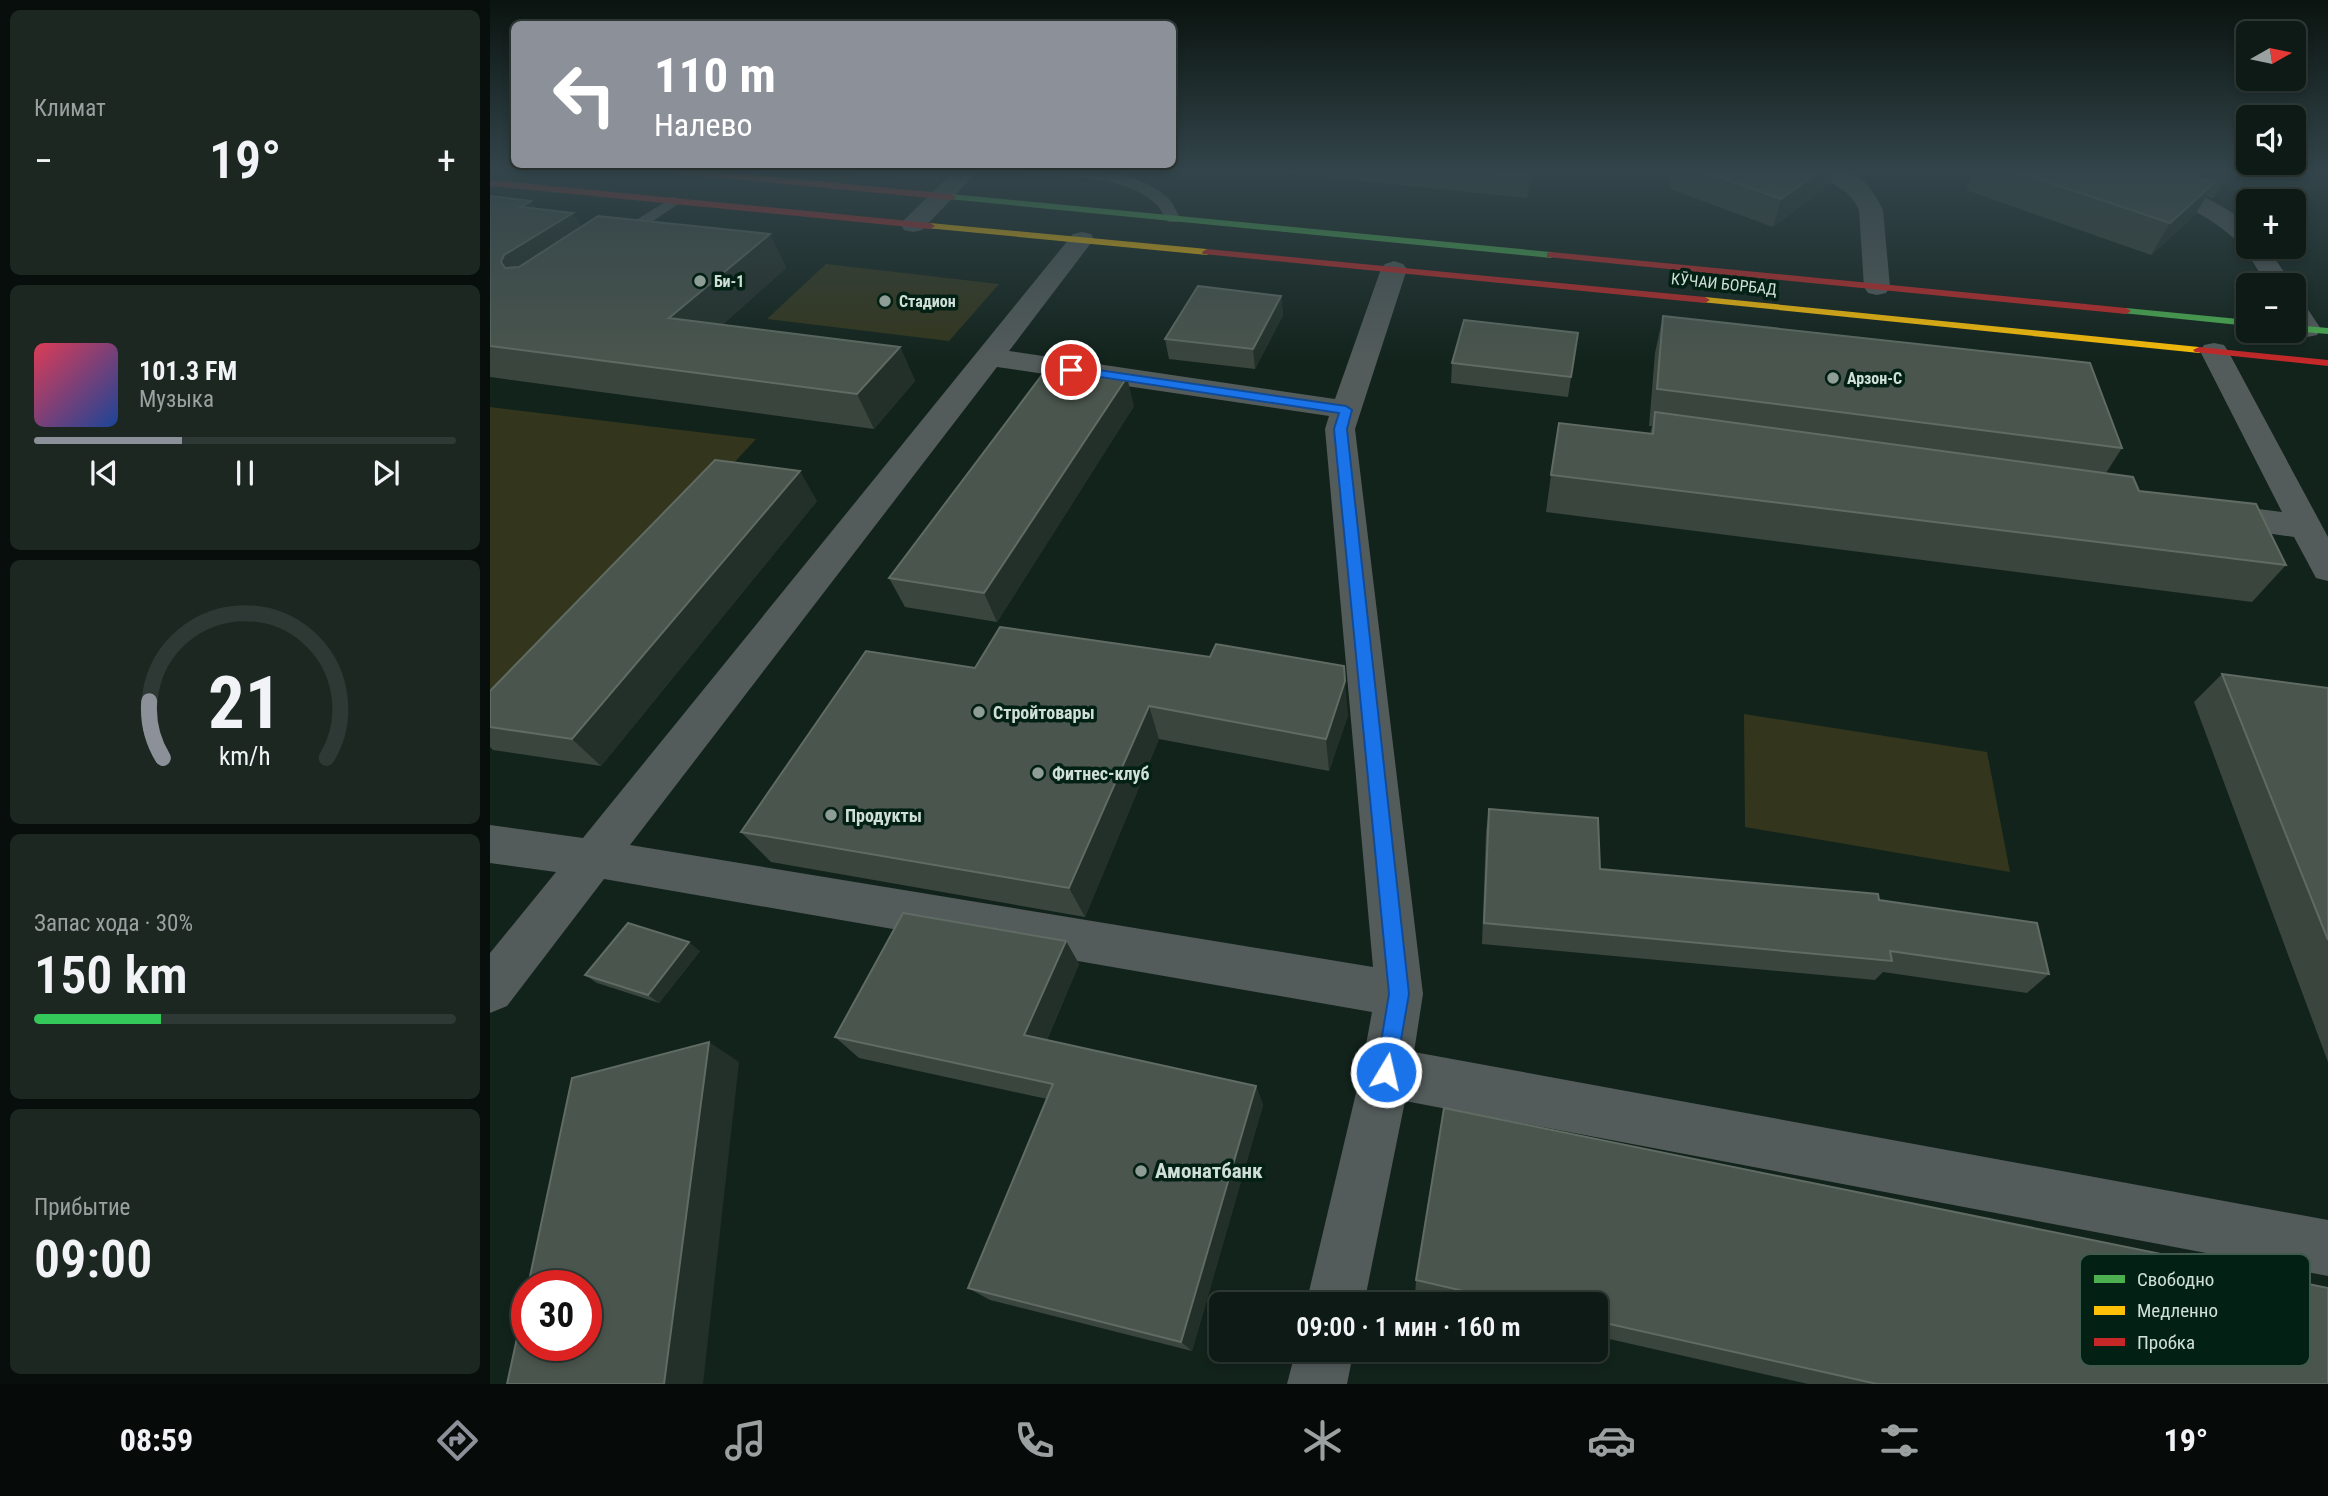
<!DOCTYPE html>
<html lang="ru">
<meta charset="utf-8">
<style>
body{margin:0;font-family:"Roboto Condensed",sans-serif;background:#1c2722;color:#f1f3f6;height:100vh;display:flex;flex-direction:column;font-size:26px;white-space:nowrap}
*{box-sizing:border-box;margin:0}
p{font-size:23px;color:#9ba1a0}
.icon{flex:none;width:38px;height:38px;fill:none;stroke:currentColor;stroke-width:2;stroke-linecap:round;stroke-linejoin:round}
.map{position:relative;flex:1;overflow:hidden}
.details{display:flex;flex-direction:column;gap:10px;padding:10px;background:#080e0c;width:490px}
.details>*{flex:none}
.hud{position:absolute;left:21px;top:21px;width:665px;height:147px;border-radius:10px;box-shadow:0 4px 10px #0003,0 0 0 2px #2e3834;background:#8c9099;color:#fff;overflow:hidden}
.needle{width:46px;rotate:81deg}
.controls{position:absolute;left:1746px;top:21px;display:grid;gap:14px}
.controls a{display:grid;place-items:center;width:70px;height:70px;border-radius:10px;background:#0e1a15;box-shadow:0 4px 10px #0003,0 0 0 2px #2e3834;font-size:35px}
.speed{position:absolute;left:21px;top:1270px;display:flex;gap:14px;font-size:35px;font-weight:700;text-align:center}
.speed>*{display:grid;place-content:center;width:91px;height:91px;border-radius:50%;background:#0e1a15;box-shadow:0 4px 10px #0003,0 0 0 2px #2e3834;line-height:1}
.speed .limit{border:10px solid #d22;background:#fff;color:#111}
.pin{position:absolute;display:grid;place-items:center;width:60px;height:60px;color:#fff;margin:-30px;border:4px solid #fff;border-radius:50%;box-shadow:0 2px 7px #0007}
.me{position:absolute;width:77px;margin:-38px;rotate:9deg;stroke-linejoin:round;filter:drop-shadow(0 0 5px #0008)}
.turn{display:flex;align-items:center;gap:24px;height:147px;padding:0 28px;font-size:32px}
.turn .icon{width:91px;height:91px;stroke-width:2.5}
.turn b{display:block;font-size:49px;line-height:60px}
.big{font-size:52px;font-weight:600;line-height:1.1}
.details .tile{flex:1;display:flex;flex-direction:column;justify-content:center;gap:10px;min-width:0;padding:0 24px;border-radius:10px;background:#1c2722}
.details .dial{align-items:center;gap:0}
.dial svg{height:182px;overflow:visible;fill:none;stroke:#2e3834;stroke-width:7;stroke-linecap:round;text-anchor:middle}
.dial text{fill:#f1f3f6;stroke:none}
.song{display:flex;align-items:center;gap:21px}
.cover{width:84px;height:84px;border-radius:10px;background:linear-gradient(135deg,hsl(350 70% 55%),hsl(220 70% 35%))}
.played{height:7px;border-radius:4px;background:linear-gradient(90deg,#8c9099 35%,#2e3834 35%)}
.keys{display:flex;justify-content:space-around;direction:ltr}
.heat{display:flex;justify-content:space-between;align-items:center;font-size:38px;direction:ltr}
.charge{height:10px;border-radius:5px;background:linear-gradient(90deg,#34c759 30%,#2e3834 0)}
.trip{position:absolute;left:719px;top:1292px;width:399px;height:70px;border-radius:10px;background:#0e1a15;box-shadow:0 4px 10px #0003,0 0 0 2px #2e3834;font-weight:600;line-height:70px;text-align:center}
.dock{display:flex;height:112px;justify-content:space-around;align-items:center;background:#060a08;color:#9ba1a0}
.dock .icon{width:49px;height:49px}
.dock .current{color:#8c9099}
.dock b{font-size:32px;color:#f1f3f6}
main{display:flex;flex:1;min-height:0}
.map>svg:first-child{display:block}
.green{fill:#33361c}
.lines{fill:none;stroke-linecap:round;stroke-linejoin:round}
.lane{fill:#545c5b;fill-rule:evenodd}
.street{fill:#545c5b;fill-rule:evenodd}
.fast{fill:#4caf50;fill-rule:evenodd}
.slow{fill:#ffc107;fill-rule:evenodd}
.jam{fill:#c62828;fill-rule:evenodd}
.wall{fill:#39453d}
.shaded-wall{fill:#233029}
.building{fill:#4a554d;stroke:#5f6b63;stroke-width:2}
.route{fill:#1a73e8;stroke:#114b97;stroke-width:2}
.poi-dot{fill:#8e9e96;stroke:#032014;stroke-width:2.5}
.labels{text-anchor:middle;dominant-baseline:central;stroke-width:7;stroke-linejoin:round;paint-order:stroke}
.far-poi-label{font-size:16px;font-weight:bold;fill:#d0e0d7;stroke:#032014;text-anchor:start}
.far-street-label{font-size:16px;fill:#d0e0d7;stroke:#032014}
.poi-label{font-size:18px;font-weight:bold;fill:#d0e0d7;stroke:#032014;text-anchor:start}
.near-poi-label{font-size:21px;font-weight:bold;fill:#d0e0d7;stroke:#032014;text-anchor:start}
.key{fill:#032014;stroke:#405a4e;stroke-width:2}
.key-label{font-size:19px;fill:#d0e0d7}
</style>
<main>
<section class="details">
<div class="tile"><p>Климат</p>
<div class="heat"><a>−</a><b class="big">19°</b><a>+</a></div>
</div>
<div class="tile">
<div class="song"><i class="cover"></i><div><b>101.3 FM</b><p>Музыка</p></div></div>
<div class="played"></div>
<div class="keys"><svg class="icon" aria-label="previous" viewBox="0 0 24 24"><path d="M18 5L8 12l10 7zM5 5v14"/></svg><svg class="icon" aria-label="pause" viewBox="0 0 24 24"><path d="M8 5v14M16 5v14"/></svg><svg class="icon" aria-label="next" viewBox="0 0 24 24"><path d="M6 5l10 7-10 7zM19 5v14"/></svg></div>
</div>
<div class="tile dial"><svg viewBox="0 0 100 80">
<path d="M14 69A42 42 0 1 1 86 69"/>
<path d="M14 69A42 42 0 0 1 8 44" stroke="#8c9099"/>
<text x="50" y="56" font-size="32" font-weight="700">21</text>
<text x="50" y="72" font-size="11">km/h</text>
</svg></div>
<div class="tile"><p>Запас хода · 30%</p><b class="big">150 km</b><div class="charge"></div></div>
<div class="tile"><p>Прибытие</p><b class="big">09:00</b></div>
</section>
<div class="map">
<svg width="1838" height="1384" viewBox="0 0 1838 1384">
<rect width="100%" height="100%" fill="#12231c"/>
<g class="green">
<polygon points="336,264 509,284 459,341 277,319"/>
<polygon points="0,407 266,439 0,726"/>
<polygon points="1254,714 1497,752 1520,872 1255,827"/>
</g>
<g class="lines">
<g class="lane">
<path d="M 534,170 C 577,170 648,166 680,200 C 684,205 687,213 691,219 L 688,222 L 678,222 C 674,216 671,209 666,204 C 635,175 581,178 541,174 Z"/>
<polygon points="183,197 188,198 190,201 188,204 134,241 122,241 120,238 122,235"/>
</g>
<g class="street">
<polygon points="465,170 489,170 432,230 423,232 414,230 411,225 414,220"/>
<path d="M 1327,170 C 1364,170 1376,175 1393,210 L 1400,287 L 1396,293 L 1387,295 L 1378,293 L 1374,287 L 1369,210 C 1358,185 1339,187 1327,170 Z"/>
<path d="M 1598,170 C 1609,170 1620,169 1631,170 C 1665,173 1734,201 1759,226 L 1759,247 L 1777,247 L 1803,285 L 1777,285 C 1769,273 1760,255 1751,245 C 1710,203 1655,192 1601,175 Z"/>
<path d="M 592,232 L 601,234 L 604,239 L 519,351 L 845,399 L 891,269 L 895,264 L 904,261 L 913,264 L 917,269 L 865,429 L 933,994 L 924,1052 L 1838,1220 L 1838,1276 L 915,1101 L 874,1304 L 816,1304 L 871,1072 L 882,1012 L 114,879 L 17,1006 L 0,1013 L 0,953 L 66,872 L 0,863 L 0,825 L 93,838 L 583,234 ZM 507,367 L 839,416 L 835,429 L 883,967 L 140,845 Z"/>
<polygon points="1804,300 1813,302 1831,329 1827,335 1817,337 1807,335 1804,330"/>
<polygon points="1724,343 1734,345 1738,351 1838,537 1838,581 1826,578 1804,537 1721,525 1709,522 1704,514 1709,506 1721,503 1792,512 1710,351 1714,345"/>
<polygon points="806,1349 864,1349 857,1384 797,1384"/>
</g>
<g class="fast">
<polygon points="461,194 1061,252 1066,255 1061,258 458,199 458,195"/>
<polygon points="1636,308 1759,320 1759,326 1632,313 1631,311"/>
<polygon points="1804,325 1838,328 1838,334 1802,331 1804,331"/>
</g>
<g class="slow">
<polygon points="440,223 717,249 722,252 717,255 436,228 436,224"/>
<polygon points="1215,297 1709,347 1715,350 1709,353 1211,302 1210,300"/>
</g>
<g class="jam">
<polygon points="178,170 213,170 461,194 466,197 461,200 182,173"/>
<polygon points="0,180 440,223 445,226 440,229 0,186"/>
<polygon points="717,249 1215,297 1220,300 1215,303 713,254 712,252"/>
<polygon points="1061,252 1636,308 1641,311 1636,314 1057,257 1057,253"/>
<polygon points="1709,347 1838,360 1838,366 1705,352 1703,350"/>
</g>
</g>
<g class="wall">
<polygon points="341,170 461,170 450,181"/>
<polygon points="765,170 1044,170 1037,198"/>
<polygon points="1181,170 1344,170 1340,185 1283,227 1180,189"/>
<polygon points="1484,170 1753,170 1723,198 1716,196 1705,215 1661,255 1476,190"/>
<polygon points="0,196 41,201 46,209 91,226 280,234 296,268 232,325 410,347 425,381 384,429 0,377"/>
<polygon points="791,296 793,315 765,369 679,359 675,339"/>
<polygon points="1173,316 1632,448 1616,473 1649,491 1796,565 1762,602 1056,512 1061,475 1160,434 1162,426 1159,426 1165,353"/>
<polygon points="1088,333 1078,397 961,383 962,363"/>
<polygon points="644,406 507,622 415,607 399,578"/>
<polygon points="327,501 111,766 3,750 0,747 0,691"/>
<polygon points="720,657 858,715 839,771 669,739 595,917 281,862 251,832 485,668"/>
<polygon points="1732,674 1838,688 1838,1062 1704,702"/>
<polygon points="999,809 1110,869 1389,900 1559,974 1537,993 1393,972 1385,980 992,944 996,831"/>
<polygon points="576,941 589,964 557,1040 766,1086 773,1105 702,1351 500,1300 478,1288 557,1099 369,1058 345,1037"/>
<polygon points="210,951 169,1003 107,983 95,975"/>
<polygon points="926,1280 1838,1384 1318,1384 1106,1336 1106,1304 964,1304 925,1295"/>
</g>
<g class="shaded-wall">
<polygon points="447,170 461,170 450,181"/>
<polygon points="1040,170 1044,170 1037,198 1039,176"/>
<polygon points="1331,170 1344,170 1340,185 1283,227 1291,199"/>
<polygon points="1740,170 1753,170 1723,198"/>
<polygon points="1724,183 1705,215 1661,255 1680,223"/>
<polygon points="41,201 58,228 83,213 104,246 36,296 11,262 31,207"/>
<polygon points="280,234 296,268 200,353 179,318"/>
<polygon points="791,296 793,315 765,369 763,349"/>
<polygon points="410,347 425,381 384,429 367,394"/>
<polygon points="637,377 644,406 507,622 494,593"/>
<polygon points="310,471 327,501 111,766 82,739"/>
<polygon points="855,681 858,715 839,771 836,739"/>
<polygon points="659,706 669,739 595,917 579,888"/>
<polygon points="576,941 589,964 550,1056 534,1035"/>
<polygon points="199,942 210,951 169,1003 158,995"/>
<polygon points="219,1042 249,1062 213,1384 174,1384"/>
<polygon points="766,1086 773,1105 702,1351 691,1342"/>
</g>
<g class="building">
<polygon points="979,170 1040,170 1039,176"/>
<polygon points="1209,170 1331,170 1291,199"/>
<polygon points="1522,170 1691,170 1724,183 1680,223"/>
<polygon points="0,196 41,201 31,207 83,213 14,255 11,262 15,268 29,267 108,216 280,234 179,318 410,347 367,394 0,346"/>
<polygon points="708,286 791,296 763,349 675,339"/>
<polygon points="1173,316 1600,363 1632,448 1167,389"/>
<polygon points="974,320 1088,333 1081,377 962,363"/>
<polygon points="558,367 637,377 494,593 399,578"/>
<polygon points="1165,412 1643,477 1649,491 1766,504 1796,565 1061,475 1069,423 1163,434"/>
<polygon points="225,460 310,471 82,739 0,727 0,691"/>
<polygon points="510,627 720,657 726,644 854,666 855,681 836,739 659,706 579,888 251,832 376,651 485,668"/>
<polygon points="1732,674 1838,688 1838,940"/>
<polygon points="999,809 1108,818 1110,869 1388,894 1389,900 1547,923 1559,974 1400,951 1402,961 994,923"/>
<polygon points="413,913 576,941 534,1035 766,1086 691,1342 478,1288 563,1084 345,1037"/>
<polygon points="138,923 199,942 158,995 95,975"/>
<polygon points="219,1042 174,1384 17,1384 37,1292 37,1346 96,1346 96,1286 38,1286 82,1078"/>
<polygon points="954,1108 1838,1288 1838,1384 1387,1384 1106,1321 1106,1304 1030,1304 926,1280"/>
</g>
<linearGradient id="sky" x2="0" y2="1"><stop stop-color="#0a130f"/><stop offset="0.47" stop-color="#33454b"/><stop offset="1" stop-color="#33454b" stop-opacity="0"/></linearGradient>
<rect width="1838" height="364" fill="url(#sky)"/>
<polygon class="route" points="581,366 856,406 862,410 857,429 919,994 904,1080 896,1083 889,1080 886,1072 899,994 844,429 849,413 577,372 577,367"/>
<g class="poi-dot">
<circle cx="210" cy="281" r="7"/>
<circle cx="395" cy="301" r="7"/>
<circle cx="1343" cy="378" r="7"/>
<circle cx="489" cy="712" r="7"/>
<circle cx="548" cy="773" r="7"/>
<circle cx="341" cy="815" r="7"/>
<circle cx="651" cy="1171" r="7"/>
</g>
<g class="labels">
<g class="far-poi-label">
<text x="224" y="281">Би-1</text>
<text x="409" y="301">Стадион</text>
<text x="1357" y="378">Арзон-С</text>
</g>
<g class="far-street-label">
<text transform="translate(1234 284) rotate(6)">КӮЧАИ БОРБАД</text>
</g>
<g class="poi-label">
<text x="503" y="712">Стройтовары</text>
<text x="562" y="773">Фитнес-клуб</text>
<text x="355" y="815">Продукты</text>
</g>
<g class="near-poi-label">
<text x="665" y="1171">Амонатбанк</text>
</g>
</g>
<rect x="1590" y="1254" width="230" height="112" rx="10" class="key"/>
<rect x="1604" y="1275" width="31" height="8" fill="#4caf50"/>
<rect x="1604" y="1306" width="31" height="9" fill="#ffc107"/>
<rect x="1604" y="1338" width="31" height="8" fill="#c62828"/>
<g class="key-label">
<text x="1647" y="1286">Свободно</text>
<text x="1647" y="1317">Медленно</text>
<text x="1647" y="1349">Пробка</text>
</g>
</svg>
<div class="controls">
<a><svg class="needle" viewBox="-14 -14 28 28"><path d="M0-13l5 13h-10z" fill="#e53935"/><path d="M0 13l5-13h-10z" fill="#9ba1a0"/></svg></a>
<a><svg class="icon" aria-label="sound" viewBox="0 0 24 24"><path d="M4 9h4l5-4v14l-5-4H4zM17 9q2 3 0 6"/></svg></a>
<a>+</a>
<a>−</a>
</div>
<div class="speed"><div class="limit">30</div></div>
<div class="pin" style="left:581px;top:370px;background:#d93025"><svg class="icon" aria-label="arrive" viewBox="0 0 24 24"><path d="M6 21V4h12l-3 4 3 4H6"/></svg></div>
<svg class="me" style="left:896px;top:1072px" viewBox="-20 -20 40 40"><circle r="17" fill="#1a73e8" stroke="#fff" stroke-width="3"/><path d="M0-11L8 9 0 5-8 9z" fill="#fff"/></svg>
<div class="trip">09:00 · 1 мин · 160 m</div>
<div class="hud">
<div class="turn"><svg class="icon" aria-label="left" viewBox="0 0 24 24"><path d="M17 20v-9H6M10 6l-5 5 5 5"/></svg><div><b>110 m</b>Налево</div></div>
</div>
</div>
</main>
<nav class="dock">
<b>08:59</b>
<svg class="icon current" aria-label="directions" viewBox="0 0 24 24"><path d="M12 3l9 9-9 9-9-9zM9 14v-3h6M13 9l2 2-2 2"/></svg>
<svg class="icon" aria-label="music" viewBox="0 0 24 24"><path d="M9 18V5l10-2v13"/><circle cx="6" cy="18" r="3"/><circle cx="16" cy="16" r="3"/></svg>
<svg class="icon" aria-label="phone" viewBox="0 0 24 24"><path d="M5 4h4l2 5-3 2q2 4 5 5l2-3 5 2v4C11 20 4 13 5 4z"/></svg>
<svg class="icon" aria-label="climate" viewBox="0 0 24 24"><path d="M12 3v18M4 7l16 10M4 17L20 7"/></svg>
<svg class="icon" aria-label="car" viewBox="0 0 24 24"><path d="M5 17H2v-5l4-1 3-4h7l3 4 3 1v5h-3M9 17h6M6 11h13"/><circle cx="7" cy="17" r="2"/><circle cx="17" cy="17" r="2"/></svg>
<svg class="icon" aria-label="filters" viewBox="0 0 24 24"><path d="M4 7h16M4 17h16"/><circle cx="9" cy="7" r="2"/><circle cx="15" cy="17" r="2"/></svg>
<b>19°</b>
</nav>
